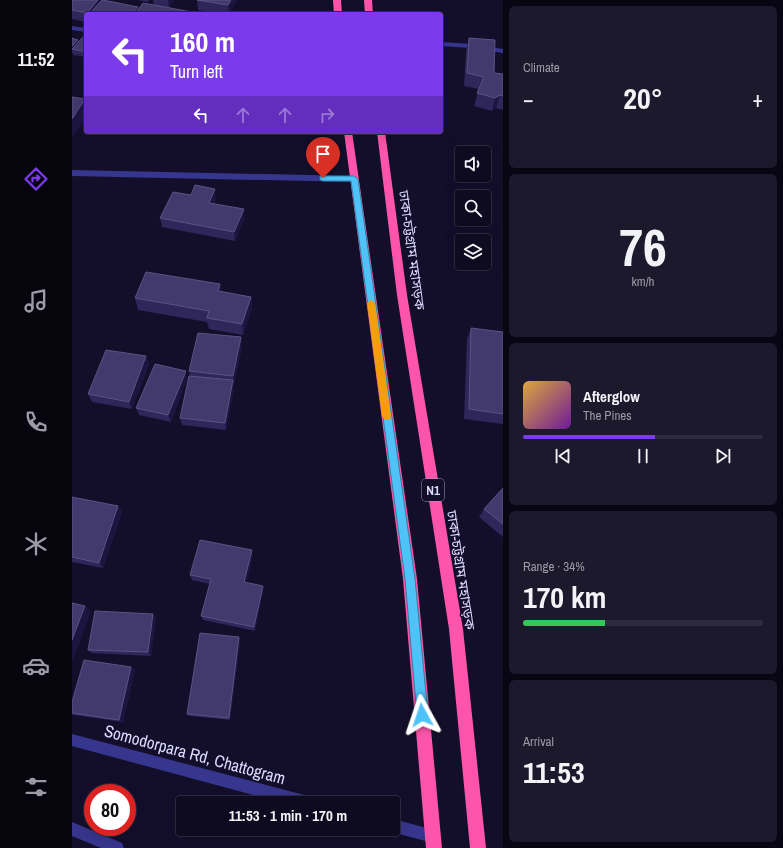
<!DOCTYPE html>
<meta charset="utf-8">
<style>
body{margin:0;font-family:"Archivo Narrow","Noto Sans Bengali",sans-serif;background:#1c192d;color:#f1f3f6;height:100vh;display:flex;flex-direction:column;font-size:15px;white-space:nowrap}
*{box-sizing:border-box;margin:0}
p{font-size:13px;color:#9b9ba5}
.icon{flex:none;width:22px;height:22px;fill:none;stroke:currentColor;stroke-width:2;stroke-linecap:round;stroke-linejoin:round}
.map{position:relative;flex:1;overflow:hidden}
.details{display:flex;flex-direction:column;gap:6px;padding:6px;background:#080612;width:280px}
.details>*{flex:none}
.guide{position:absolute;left:12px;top:12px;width:359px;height:122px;border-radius:4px;box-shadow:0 4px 16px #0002,0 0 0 1px #2e2b3e;background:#7c3aed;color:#fff;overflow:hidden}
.controls{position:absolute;left:383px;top:146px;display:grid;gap:8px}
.controls a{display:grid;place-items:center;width:36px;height:36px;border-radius:4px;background:#0e0b20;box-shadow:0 4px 16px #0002,0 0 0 1px #2e2b3e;font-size:20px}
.speed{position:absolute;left:12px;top:784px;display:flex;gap:8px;font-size:20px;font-weight:700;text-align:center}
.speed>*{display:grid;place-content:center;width:52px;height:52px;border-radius:50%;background:#0e0b20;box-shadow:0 4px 16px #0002,0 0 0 1px #2e2b3e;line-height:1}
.speed .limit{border:6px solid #d22;background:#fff;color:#111}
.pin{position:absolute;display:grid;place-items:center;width:34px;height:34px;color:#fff;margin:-41px -17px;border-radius:50% 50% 50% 0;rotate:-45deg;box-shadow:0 0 4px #0007}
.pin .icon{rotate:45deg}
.me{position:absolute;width:44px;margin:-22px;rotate:355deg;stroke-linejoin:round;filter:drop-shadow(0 0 3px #0008)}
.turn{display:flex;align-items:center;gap:14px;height:84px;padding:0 20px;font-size:18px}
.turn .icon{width:52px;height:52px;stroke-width:2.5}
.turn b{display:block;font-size:28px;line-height:34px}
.lanes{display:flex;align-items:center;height:38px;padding:0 20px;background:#0003;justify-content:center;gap:20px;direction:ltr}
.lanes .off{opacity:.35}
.big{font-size:30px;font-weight:700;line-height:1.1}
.details .tile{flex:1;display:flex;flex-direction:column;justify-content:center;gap:6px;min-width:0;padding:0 14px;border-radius:6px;background:#1c192d}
.details .dial{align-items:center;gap:0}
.dial b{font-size:52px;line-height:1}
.song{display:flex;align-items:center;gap:12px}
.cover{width:48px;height:48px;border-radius:6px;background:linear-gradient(135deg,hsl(40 70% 55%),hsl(280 70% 35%))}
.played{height:4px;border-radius:2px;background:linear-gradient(90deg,#7c3aed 55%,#2e2b3e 55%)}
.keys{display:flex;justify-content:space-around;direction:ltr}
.heat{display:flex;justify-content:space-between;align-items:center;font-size:22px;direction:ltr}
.charge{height:6px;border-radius:3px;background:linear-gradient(90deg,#34c759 34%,#2e2b3e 0)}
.trip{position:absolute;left:104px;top:796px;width:224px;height:40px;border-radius:4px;background:#0e0b20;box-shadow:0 4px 16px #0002,0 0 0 1px #2e2b3e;font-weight:700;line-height:40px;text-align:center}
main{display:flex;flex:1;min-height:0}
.tabs{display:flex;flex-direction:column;width:72px;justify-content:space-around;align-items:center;background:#06040d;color:#9b9ba5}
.tabs .icon{width:28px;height:28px}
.tabs .selected{color:#7c3aed}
.tabs b{font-size:18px;color:#f1f3f6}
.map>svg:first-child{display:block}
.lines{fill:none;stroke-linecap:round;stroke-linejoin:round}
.lane{fill:#37368e;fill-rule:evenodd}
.street{fill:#37368e;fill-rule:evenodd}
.highway{fill:#ff54ab;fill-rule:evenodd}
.wall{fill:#2f265a}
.shaded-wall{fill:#1c1540}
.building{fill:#423a6c;stroke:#5a5383}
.route{fill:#4fc3f7;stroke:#337fa1}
.slow{fill:#f59e0b}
.labels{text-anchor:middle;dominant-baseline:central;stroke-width:3;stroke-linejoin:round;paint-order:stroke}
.shield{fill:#130f2b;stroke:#a09cbf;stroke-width:1}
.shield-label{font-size:13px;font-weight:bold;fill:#dcd9ff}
.street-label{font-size:14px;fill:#dcd9ff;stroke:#130f2b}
.near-street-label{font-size:17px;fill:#dcd9ff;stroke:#130f2b}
</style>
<main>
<nav class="tabs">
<b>11:52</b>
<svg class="icon selected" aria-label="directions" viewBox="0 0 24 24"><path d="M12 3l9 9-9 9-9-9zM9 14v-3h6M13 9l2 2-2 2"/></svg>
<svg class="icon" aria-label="music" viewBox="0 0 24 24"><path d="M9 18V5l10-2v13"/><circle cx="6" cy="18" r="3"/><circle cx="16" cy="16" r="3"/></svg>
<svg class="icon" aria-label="phone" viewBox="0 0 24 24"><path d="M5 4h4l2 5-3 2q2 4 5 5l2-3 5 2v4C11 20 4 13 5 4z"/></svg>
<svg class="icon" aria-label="climate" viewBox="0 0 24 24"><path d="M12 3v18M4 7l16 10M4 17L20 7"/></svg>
<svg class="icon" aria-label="car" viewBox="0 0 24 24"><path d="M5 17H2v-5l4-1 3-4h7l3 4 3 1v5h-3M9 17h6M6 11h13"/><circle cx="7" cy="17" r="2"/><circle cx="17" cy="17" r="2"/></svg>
<svg class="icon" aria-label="filters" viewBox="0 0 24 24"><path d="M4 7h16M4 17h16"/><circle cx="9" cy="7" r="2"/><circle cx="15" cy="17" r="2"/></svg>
</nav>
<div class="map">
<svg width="431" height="848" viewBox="0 0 431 848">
<rect width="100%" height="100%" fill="#130f2b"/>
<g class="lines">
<g class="lane">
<polygon points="0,26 14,28 14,32 0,30"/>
<polygon points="0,734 236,796 241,798 243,803 211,803 0,746"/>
<polygon points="321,819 366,831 368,836 366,841 361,843 316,831 315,829 321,829"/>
<polygon points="0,822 50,843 52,848 29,848 0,836"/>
</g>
<g class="street">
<polygon points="369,42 399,44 431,49 431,53 399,48 369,46"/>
<polygon points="0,170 282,176 286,179 282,182 0,176"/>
</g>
<g class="highway">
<polygon points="261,0 269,0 270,14 262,14"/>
<polygon points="292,0 300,0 301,14 293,14"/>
<polygon points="272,132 280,132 345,579 370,848 354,848 331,579"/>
<polygon points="305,132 313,132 335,295 391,629 414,848 398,848 377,629 325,295"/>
</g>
</g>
<g class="wall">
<polygon points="0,0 26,0 27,3 66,7 67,10 82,5 81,0 102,0 97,8 131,14 14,14 14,22 0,19"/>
<polygon points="65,0 77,0 76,2"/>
<polygon points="125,0 165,0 157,14 151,14 126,10"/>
<polygon points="14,37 14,57 1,55 1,53 0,53 0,38 6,40 7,42"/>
<polygon points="397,38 422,73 431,74 431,110 424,108 420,111 402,106 407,89 392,86 394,51"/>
<polygon points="119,195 144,198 142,204 172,209 172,219 163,241 90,227 88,218"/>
<polygon points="148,284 149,291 179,297 180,308 171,335 137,329 135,322 66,310 63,298"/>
<polygon points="399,328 431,332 431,424 392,419 395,339"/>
<polygon points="169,337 170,346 162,384 161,383 162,388 154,430 110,425 108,418 118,376 117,371"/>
<polygon points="74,356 77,364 60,409 20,402 16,394"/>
<polygon points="115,379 99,422 67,415 64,408"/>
<polygon points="431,488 431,537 407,517 412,509"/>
<polygon points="0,497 46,506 50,512 31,568 0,562"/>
<polygon points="181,555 174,583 191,590 183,631 131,620 129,616 138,584 120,580 118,575"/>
<polygon points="84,618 79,656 20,653 16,650"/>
<polygon points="167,637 168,641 158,720 118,716 115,714"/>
<polygon points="59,667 63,670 51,722 2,715 0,714 0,702"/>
</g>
<g class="shaded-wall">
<polygon points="26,0 29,9 18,13 18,14 15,14 15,13"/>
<polygon points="96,0 102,0 97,8"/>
<polygon points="159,0 165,0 157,14 156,5"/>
<polygon points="66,7 67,14 60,14"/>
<polygon points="6,40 8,45 0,49 0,46"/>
<polygon points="428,95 424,108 420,111 423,98"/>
<polygon points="13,99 14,117 0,138 0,119"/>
<polygon points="143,189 144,198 138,212 137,203"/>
<polygon points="172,209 172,219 163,241 162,232"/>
<polygon points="148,284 150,296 146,291"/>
<polygon points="179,297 180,308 171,335 170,324"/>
<polygon points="169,337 170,346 162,384 161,376"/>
<polygon points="74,356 77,364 60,409 57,402"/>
<polygon points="114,371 115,379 99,422 96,415"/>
<polygon points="161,380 162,388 154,430 153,423"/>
<polygon points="46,506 50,512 31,568 27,563"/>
<polygon points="180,550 181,555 173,587 172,582"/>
<polygon points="191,586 191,590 183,631 182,627"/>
<polygon points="13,606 19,612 0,663 0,640"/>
<polygon points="81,614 84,618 79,656 76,652"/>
<polygon points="167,637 168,641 158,720 157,718"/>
<polygon points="59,667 63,670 51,722 47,720"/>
</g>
<g class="building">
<polygon points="0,0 26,0 15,13 0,10"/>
<polygon points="30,0 31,0 66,7 60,14 24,14 18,13"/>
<polygon points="125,0 159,0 156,5"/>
<polygon points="71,3 131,14 63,14"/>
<polygon points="11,37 14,37 14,52 0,49"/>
<polygon points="0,38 6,40 0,46"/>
<polygon points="397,38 423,40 422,73 431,74 431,96 428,95 423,98 405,93 412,77 395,73"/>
<polygon points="0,97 13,99 0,119"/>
<polygon points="123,185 143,189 137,203 172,209 162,232 88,218 101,192 119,195"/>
<polygon points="74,272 148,284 146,291 179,297 170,324 135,318 137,311 63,298"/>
<polygon points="399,328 431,332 431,414 397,409"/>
<polygon points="126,333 169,337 161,376 117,371"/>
<polygon points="34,350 74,356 57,402 16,394"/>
<polygon points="83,364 114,371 96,415 64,408"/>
<polygon points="117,376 161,380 153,423 108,418"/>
<polygon points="431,488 431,524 412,509"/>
<polygon points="0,497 46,506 27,563 0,557"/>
<polygon points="128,540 180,550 172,582 191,586 182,627 129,616 139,579 118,575"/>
<polygon points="0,603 13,606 0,640"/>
<polygon points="23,611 81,614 76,652 16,650"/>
<polygon points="128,633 167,637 157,718 115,714"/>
<polygon points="12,660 59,667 47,720 0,713 0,702"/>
</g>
<polygon class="route" points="248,176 282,176 286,179 343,579 356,715 354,719 350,721 346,719 345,715 333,579 279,181 251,181 248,180"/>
<polygon class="slow" points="299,300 303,303 319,416 318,419 312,419 310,416 295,303"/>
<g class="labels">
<rect class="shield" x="350" y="479" width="22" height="22" rx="3"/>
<g class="shield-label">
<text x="361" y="490">N1</text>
</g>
<g class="street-label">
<text transform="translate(340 250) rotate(82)">ঢাকা-চট্টগ্রাম মহাসড়ক</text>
<text transform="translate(389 570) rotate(81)">ঢাকা-চট্টগ্রাম মহাসড়ক</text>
</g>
<g class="near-street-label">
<text transform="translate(123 754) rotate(15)">Somodorpara Rd, Chattogram</text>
</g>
</g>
</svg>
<div class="controls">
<a><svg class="icon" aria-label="sound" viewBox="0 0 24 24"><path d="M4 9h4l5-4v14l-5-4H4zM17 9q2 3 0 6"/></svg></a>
<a><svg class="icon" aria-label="search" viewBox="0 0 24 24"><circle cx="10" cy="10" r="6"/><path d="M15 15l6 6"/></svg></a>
<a><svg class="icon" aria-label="layers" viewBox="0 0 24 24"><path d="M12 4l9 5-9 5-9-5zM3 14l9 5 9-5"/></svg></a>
</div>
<div class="speed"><div class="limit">80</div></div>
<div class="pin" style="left:251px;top:178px;background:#d93025"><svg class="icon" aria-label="arrive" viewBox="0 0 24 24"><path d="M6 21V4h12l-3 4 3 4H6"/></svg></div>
<svg class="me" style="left:350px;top:715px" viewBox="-20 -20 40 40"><path d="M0-17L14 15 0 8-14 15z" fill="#4fc3f7" stroke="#fff" stroke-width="4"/></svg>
<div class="trip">11:53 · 1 min · 170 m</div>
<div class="guide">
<div class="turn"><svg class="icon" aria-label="left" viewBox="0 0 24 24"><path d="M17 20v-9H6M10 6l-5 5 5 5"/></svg><div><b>160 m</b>Turn left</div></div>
<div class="lanes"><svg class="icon" aria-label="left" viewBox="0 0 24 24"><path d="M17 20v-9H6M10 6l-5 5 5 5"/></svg><svg class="icon off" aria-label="ahead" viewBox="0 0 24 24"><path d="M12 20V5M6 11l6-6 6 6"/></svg><svg class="icon off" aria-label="ahead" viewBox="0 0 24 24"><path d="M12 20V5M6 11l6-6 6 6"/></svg><svg class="icon off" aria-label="right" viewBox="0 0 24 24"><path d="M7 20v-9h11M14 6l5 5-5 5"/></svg></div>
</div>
</div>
<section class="details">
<div class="tile"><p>Climate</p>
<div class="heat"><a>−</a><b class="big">20°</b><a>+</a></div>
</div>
<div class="tile dial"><b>76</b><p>km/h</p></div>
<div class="tile">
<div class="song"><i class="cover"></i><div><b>Afterglow</b><p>The Pines</p></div></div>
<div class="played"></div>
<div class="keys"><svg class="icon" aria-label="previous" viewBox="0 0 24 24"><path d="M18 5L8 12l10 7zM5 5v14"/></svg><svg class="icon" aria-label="pause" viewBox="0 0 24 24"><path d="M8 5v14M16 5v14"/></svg><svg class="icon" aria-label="next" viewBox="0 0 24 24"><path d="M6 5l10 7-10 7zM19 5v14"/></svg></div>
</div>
<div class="tile"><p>Range · 34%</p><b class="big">170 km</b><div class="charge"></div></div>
<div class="tile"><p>Arrival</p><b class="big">11:53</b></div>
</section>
</main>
